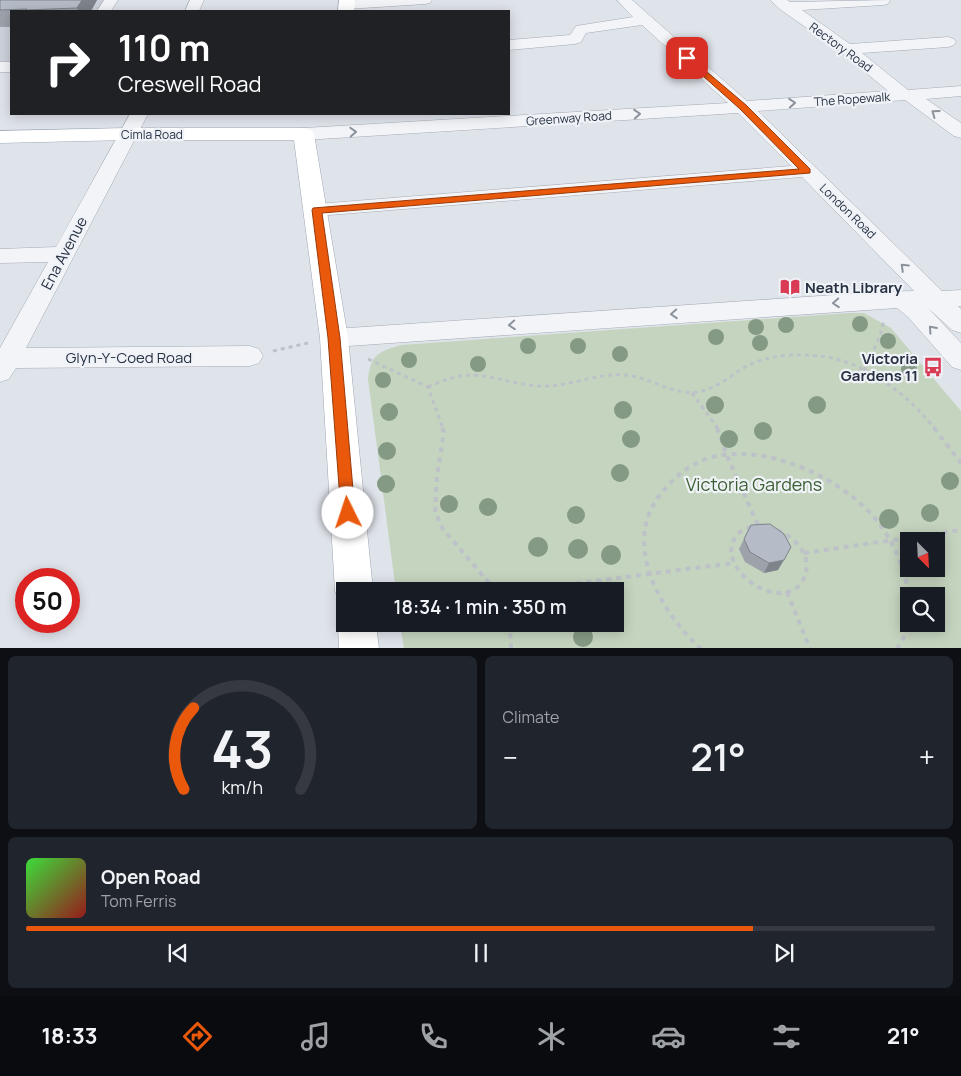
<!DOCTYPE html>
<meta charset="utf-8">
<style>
body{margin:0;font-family:Manrope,sans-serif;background:#20242c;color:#f1f3f6;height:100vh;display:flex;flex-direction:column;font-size:19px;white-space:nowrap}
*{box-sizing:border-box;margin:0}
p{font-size:16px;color:#9ea1a6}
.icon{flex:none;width:28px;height:28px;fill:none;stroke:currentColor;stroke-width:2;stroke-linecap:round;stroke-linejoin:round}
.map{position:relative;height:648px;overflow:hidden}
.sheet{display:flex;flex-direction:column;gap:8px;padding:8px;background:#0d0f14;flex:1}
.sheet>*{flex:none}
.top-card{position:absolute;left:10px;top:10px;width:500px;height:105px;border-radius:0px;box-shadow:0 2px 12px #0003;background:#202124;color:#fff;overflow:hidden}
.needle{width:32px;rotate:156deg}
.fabs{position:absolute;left:900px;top:532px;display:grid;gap:10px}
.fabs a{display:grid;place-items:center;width:45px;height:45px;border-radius:0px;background:#171b24;box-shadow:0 2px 12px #0003;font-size:25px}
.speed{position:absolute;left:15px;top:568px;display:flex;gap:10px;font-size:25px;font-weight:700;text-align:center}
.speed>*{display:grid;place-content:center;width:65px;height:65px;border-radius:50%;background:#171b24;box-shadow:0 2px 12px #0003;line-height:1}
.speed .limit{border:8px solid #d22;background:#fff;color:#111}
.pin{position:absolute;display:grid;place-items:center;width:42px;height:42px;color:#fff;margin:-21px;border-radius:10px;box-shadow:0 2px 8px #0006}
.me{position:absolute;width:55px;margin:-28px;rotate:356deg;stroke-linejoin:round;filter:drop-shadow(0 0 4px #0008)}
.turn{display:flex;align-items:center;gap:18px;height:105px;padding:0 25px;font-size:22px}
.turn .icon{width:65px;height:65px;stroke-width:2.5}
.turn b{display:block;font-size:35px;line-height:42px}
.big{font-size:38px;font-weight:600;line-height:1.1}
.sheet .tile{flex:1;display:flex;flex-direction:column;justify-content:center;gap:8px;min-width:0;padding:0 18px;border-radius:8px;background:#20242c}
.sheet .dial{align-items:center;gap:0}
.dial svg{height:130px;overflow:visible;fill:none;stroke:#363941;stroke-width:7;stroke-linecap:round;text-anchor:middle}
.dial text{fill:#f1f3f6;stroke:none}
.song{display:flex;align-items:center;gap:15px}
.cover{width:60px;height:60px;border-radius:8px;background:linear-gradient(135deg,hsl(120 70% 55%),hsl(0 70% 35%))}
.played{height:5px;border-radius:2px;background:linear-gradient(90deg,#ea580c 80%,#363941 80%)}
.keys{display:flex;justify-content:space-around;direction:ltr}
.heat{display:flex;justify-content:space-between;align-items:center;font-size:28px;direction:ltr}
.sheet .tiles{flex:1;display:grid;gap:8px;grid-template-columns:1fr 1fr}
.tile:last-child{grid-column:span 2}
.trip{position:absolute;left:336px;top:582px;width:288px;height:50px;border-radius:0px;background:#171b24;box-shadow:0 2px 12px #0003;font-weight:600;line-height:50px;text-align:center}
.tab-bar{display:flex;height:80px;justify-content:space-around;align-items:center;background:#090b0e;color:#9ea1a6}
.tab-bar .icon{width:35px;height:35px}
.tab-bar .on{color:#ea580c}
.tab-bar b{font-size:22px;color:#f1f3f6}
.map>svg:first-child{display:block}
.built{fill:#cdd2dc}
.green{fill:#c5d4bf;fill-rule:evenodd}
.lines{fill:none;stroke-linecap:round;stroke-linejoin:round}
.minor-casing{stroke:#a4aab4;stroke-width:1}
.major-casing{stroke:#9da8b6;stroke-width:1}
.path-far1{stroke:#bdc1c8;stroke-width:3;stroke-dasharray:4 4;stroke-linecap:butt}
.path{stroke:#bdc1c8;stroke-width:4;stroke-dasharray:5 5;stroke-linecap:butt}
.minor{fill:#f2f4f7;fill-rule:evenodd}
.major{fill:#fff;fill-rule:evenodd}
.tree{fill:#859a85}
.wall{fill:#9da2ab}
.shaded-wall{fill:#7f848b}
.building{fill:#b6bcc7;stroke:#7f848b}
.oneway{stroke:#8c929c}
.route{fill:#ea580c;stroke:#983908}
.labels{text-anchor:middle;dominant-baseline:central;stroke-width:4.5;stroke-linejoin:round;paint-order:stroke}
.far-street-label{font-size:12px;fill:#273142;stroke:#eff2f7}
.street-label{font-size:15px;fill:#273142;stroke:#eff2f7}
.poi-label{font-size:15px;font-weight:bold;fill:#273142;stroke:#eff2f7;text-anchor:start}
.near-park-label{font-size:18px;fill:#3c5f33;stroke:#eff2f7}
</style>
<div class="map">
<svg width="961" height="649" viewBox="0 0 961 649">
<rect width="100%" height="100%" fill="#dfe3ea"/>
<polygon class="built" points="0,0 108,0 101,11 11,11 11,63 0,63"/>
<path class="green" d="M 849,313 L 864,313 L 891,328 L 961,411 L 961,648 L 404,648 L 400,624 L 615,624 L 615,591 L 396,591 L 368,379 C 371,354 378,352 401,345 ZM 909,541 L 936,541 L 936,569 L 909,569 ZM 909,596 L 936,596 L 936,624 L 909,624 Z"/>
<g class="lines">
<defs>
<g id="minor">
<polygon points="104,0 118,0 111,11 97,11"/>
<polygon points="190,0 204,0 199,11 185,11"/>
<polygon points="357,0 432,0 430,3 425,4 347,9 342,8 340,5 342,2"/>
<polygon points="617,0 632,0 747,101 888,91 841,52 781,10 770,0 787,0 790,2 890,0 888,4 883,5 802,10 850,44 948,37 954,39 956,42 954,45 948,47 862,53 908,90 961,86 961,96 926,99 961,123 961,138 954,136 905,100 758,111 942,291 961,290 961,306 958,306 961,309 961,333 952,330 928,308 961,343 961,370 952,367 908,317 897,308 334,347 325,344 321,338 325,332 334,329 878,292 914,291 802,177 317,216 309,215 306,210 309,205 317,204 791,166 738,113 304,140 297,138 295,134 297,130 304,128 728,103 642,25 586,33 581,42 575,44 509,50 509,40 570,35 576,26 633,17"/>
<rect x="0" y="62" width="11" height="10"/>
<polygon points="130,114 148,114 26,348 250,346 259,349 263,356 259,363 250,366 16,368 9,379 0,382 0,348 48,262 0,263 0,249 56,247"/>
</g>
<g id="major">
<polygon points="339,0 355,0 354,11 338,11"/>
<polygon points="127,128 304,128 311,130 314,134 348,338 373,591 345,591 345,605 341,603 335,591 320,338 294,140 127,140 0,143 0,131"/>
<polygon points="345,610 345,624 376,624 379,649 339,649 338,624"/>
</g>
</defs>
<use href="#minor" class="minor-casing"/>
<use href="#major" class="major-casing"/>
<g class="path-far1">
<polyline points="273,351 308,343"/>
<polyline points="368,359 428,387 443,429"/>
<polyline points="864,371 880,336 884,320"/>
<path d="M 428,387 C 442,381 456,375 472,375 C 498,376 523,388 550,386 C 575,384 600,373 625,375 C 650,377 673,396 698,392 C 716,389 730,376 745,367 C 769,354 800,353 827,357 C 870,365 909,396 935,429"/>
<polyline points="692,393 718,429"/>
</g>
<g class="path">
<polyline points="442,428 444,432 437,476 435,512 443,529 496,591"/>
<polyline points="717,428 727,456 758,525"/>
<polyline points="934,428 961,463"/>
<path d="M 758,525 C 782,528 811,545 806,573 C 804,579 801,585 795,589 C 765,607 710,559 740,532 C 745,528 752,527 758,525 Z"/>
<polyline points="804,553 961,530"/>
<polyline points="517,591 734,563"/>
<polyline points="787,592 810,649"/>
<polyline points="507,624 510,630 511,649"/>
<path d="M 701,649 C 659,610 619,541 664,490 C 675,477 687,467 703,460 C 761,438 847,479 881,526 C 896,547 905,571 909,596"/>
<polyline points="897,649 905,635 909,611"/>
</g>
<use href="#minor" class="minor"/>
<use href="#major" class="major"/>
</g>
<g class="tree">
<circle cx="860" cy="324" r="8"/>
<circle cx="786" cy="325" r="8"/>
<circle cx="756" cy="327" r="8"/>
<circle cx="716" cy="337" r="8"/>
<circle cx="888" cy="341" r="8"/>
<circle cx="760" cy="343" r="8"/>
<circle cx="528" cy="346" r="8"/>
<circle cx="578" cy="346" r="8"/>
<circle cx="620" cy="354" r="8"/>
<circle cx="409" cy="360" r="8"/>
<circle cx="478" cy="364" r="8"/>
<circle cx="909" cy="369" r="8"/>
<circle cx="383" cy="380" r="8"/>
<circle cx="715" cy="405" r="9"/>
<circle cx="817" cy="405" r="9"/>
<circle cx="623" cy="410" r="9"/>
<circle cx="389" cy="412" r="9"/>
<circle cx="763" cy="431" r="9"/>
<circle cx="631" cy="439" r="9"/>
<circle cx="729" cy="439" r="9"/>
<circle cx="387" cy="451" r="9"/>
<circle cx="620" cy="473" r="9"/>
<circle cx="950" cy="481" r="9"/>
<circle cx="386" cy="484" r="9"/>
<circle cx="449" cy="504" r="9"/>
<circle cx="488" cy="507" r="9"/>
<circle cx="930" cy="513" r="9"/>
<circle cx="576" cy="515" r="9"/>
<circle cx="889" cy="519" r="10"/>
<circle cx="538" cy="547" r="10"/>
<circle cx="578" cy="549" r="10"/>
<circle cx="611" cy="555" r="10"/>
<circle cx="583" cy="637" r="10"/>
</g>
<g class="wall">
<polygon points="0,0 97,0 91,11 11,11 11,27 0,27"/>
<polygon points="751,525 778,570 764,573 745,562 739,549"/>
</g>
<g class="shaded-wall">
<polygon points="82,0 97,0 91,11 78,11 77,8"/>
<polygon points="784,560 778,570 764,573 769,563"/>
</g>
<g class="building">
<polygon points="0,0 82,0 77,8 26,10 27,9 0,10"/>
<polygon points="770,524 784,534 791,547 784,560 769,563 750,552 744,539 751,525"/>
</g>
<defs><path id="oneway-chevron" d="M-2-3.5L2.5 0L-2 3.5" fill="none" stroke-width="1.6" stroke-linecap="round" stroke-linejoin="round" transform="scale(1.25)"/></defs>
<g class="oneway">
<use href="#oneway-chevron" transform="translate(792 103) rotate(-4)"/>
<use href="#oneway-chevron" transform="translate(935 113) rotate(-144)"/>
<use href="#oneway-chevron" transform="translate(637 114) rotate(-4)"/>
<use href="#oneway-chevron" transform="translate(353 132) rotate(-3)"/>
<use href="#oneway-chevron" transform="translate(904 267) rotate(-136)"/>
<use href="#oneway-chevron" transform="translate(836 303) rotate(176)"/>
<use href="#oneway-chevron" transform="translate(674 314) rotate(176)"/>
<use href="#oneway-chevron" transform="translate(512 325) rotate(176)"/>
<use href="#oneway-chevron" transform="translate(932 329) rotate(-132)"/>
</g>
<polygon class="route" points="687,55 746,105 810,169 810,173 322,213 340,338 355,513 353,518 348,519 343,518 341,513 328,338 312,210 313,208 799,169 740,109 684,59 683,58"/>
<defs>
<symbol id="library-bare" viewBox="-9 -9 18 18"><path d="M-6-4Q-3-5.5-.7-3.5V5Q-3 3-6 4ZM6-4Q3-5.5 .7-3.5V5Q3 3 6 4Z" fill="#d93a54" stroke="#eff2f7" stroke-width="2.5" paint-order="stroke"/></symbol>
<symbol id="bus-bare" viewBox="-9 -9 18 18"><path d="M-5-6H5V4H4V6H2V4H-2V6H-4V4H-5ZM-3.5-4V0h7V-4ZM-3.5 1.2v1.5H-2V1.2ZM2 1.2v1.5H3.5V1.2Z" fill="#d93a54" stroke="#eff2f7" stroke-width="2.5" paint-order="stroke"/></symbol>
</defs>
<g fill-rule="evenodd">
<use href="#library-bare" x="776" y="273" width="28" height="28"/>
<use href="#bus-bare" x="919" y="353" width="28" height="28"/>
</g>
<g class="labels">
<g class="far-street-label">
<text transform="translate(841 47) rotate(36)">Rectory Road</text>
<text transform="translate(852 99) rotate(-4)">The Ropewalk</text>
<text transform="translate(569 118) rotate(-4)">Greenway Road</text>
<text x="152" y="134">Cimla Road</text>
<text transform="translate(848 211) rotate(44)">London Road</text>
</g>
<g class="street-label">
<text transform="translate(64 253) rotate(-62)">Ena Avenue</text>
<text x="129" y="357">Glyn-Y-Coed Road</text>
</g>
<g class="poi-label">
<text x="805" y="287">Neath Library</text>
<text x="918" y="358" text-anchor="end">Victoria<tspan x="918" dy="17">Gardens 11</tspan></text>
</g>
<g class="near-park-label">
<text x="754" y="484">Victoria Gardens</text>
</g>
</g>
</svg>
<div class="fabs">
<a><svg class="needle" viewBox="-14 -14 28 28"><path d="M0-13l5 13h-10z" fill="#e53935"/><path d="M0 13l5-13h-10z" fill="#9ea1a6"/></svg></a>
<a><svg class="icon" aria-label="search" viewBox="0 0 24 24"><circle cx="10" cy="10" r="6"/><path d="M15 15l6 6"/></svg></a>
</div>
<div class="speed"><div class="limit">50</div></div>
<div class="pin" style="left:687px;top:58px;background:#d93025"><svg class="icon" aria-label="arrive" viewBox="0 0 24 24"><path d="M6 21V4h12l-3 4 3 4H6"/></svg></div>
<svg class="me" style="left:348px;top:513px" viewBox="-20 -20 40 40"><circle r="19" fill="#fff"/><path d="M0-13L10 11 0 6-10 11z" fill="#ea580c"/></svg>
<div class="trip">18:34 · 1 min · 350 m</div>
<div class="top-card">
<div class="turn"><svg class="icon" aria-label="right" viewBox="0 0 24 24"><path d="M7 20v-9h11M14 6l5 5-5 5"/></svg><div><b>110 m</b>Creswell Road</div></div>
</div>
</div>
<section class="sheet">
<div class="tiles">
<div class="tile dial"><svg viewBox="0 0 100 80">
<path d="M14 69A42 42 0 1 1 86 69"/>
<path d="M14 69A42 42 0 0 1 20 19" stroke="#ea580c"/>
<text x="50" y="56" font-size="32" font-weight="700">43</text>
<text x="50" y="72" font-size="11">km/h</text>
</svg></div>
<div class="tile"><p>Climate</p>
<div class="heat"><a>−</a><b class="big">21°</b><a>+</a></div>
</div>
<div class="tile">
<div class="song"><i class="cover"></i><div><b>Open Road</b><p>Tom Ferris</p></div></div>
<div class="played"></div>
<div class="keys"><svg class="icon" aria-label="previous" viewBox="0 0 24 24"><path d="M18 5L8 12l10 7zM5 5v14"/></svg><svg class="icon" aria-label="pause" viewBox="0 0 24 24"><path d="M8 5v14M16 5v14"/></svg><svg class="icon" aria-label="next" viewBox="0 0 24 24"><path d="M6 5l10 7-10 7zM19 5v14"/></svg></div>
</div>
</div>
</section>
<nav class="tab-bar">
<b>18:33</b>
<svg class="icon on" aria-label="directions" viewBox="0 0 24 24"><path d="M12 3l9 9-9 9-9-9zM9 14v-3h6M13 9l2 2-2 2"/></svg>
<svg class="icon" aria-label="music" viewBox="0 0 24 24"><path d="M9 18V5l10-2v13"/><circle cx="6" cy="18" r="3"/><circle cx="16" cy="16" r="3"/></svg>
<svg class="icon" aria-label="phone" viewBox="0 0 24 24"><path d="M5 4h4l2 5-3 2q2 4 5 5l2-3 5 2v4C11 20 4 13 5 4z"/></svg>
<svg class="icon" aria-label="climate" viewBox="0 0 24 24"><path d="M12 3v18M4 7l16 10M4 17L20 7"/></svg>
<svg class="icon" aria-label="car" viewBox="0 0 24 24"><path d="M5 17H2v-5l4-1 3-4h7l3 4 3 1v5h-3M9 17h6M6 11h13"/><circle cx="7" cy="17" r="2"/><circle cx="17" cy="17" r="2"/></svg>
<svg class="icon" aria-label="filters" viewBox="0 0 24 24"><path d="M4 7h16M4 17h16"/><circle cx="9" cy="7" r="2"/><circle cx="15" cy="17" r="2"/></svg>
<b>21°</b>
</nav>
